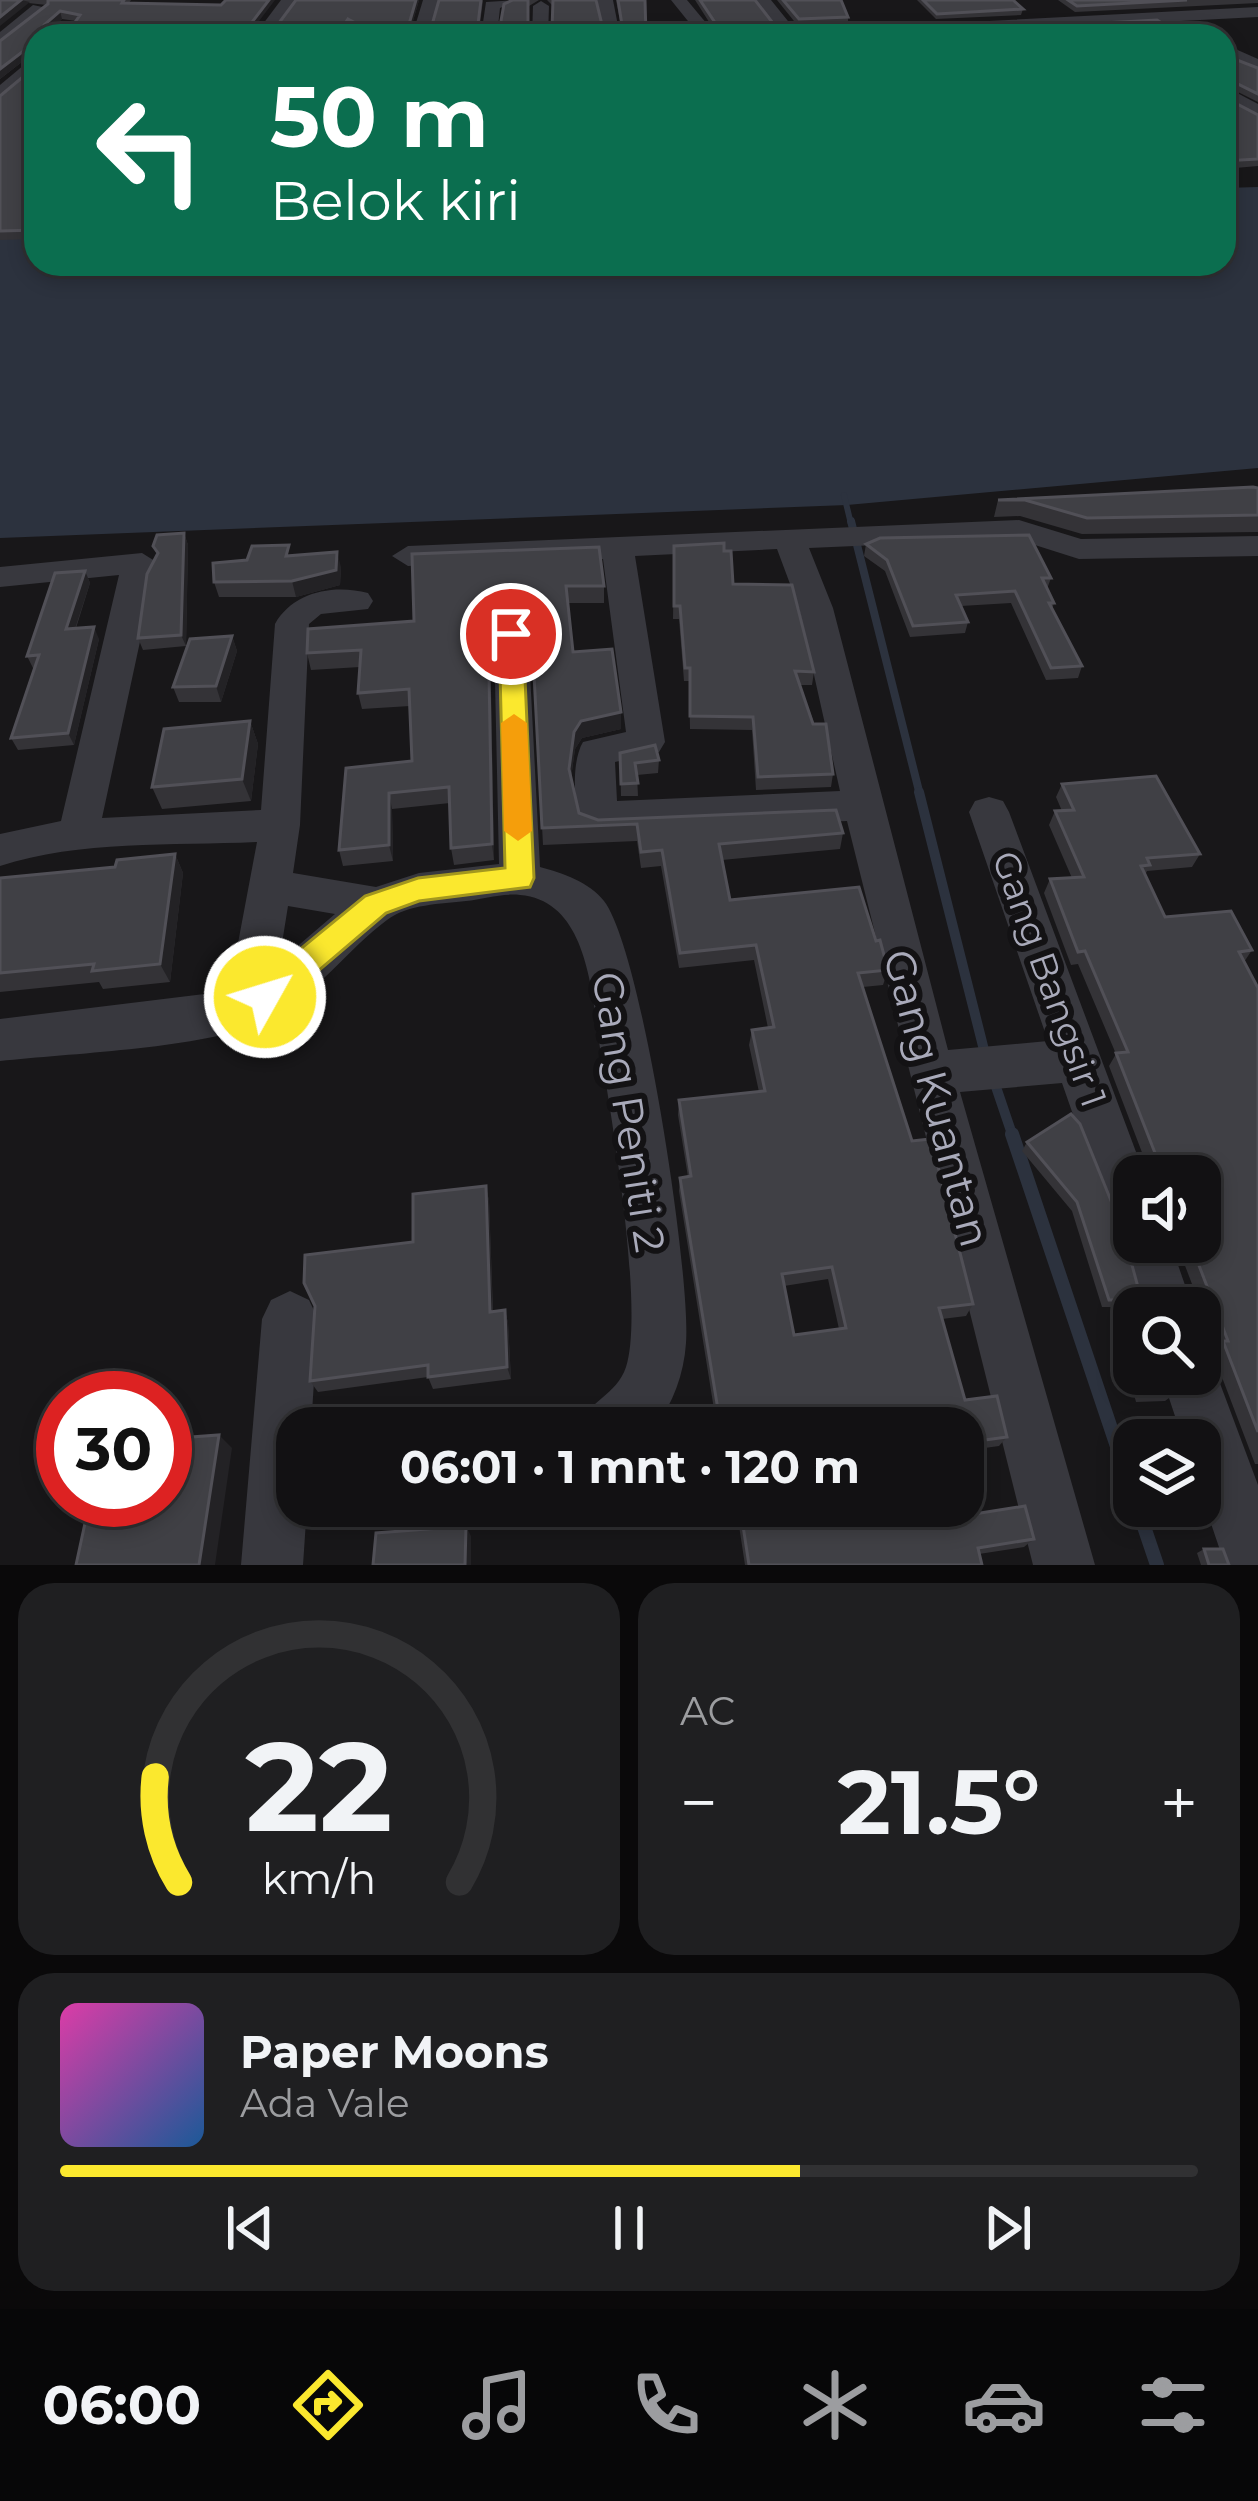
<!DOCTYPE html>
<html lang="id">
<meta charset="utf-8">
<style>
body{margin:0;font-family:Montserrat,sans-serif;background:#1f1f21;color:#f1f3f6;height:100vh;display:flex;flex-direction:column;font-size:45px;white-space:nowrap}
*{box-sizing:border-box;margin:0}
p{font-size:39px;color:#9c9da0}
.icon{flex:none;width:66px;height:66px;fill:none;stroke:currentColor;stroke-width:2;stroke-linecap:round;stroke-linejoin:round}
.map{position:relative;height:1565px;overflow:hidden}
.sheet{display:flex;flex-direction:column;gap:18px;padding:18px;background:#0a090a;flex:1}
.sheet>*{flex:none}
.guide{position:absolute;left:24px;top:24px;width:1212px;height:252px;border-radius:36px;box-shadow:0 6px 18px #0003,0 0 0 3px #313133;background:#0b6e4f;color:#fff;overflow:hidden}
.buttons{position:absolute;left:1113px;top:1155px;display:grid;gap:24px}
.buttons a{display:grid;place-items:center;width:108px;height:108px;border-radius:24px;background:#121113;box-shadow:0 6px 18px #0003,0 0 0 3px #313133;font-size:60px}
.speed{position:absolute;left:36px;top:1371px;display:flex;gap:24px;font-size:60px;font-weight:700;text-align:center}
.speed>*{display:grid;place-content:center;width:156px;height:156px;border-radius:50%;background:#121113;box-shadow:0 6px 18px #0003,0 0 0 3px #313133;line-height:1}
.speed .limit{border:18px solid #d22;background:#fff;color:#111}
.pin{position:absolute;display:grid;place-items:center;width:102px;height:102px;color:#fff;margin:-51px;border:6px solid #fff;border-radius:50%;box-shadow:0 3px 12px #0007}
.me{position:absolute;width:132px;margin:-66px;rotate:51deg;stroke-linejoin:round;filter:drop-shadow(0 0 9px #0008)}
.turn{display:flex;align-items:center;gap:42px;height:252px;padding:0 48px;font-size:54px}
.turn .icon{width:156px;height:156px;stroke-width:2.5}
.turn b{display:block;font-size:84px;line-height:102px}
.big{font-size:90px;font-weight:700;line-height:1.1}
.sheet .widget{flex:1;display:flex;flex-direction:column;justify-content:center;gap:18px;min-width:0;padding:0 42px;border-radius:36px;background:#1f1f21}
.sheet .dial{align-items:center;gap:0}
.dial svg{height:312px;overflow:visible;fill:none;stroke:#313133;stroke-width:7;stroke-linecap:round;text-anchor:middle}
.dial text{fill:#f1f3f6;stroke:none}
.song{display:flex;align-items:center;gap:36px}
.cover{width:144px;height:144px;border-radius:18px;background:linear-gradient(135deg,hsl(320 70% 55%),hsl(210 70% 35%))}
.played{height:12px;border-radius:6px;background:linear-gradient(90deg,#fbe82e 65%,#313133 65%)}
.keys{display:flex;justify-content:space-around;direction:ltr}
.heat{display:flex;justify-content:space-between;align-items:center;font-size:66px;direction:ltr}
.sheet .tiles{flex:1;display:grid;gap:18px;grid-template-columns:1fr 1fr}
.widget:last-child{grid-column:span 2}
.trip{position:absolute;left:276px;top:1407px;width:708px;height:120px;border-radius:36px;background:#121113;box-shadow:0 6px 18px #0003,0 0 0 3px #313133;font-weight:700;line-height:120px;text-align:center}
.tab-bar{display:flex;height:192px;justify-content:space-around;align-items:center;background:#070708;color:#9c9da0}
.tab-bar .icon{width:84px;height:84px}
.tab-bar .active{color:#fbe82e}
.tab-bar b{font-size:54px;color:#f1f3f6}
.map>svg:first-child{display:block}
.water{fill:#2c323e}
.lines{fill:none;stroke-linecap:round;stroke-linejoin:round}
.stream-far3{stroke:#2c323e;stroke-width:6}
.stream-far2{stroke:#2c323e;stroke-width:8}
.stream-far1{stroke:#2c323e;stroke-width:10}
.stream{stroke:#2c323e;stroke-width:14}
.canal{fill:#2c323e;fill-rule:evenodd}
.minor{fill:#38383e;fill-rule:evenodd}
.wall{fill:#343337;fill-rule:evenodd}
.shaded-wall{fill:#232225}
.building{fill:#404045;stroke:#515057;stroke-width:3;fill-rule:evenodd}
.route{fill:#fbe82e;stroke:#a3971e;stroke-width:3}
.slow{fill:#f59e0b}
.labels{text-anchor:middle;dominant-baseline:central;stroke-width:12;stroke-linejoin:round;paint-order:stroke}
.street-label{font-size:36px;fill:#a9aaba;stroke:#131214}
.near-street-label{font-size:42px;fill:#a9aaba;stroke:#131214}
</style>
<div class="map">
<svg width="1258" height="1565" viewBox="0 0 1258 1565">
<rect width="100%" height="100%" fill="#181719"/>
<polygon class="water" points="1258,187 1258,468 847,505 0,538 0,218 36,218 36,264 1224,264 1224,188"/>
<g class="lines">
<polyline class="stream-far3" points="844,495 851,524"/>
<polyline class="stream-far2" points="851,521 920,795"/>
<g class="stream-far1">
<polyline points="919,792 985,1054"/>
<polyline points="994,1081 1013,1137"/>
</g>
<g class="stream">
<polyline points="1012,1134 1134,1497"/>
<polyline points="1137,1506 1157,1565"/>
</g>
<polygon class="canal" points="369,0 383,0 356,36 342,36"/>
<g class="minor">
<polygon points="281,0 297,0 271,36 254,36"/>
<polygon points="423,0 439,0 428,36 412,36"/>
<polygon points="519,0 500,8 497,36 481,36 486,2"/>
<polygon points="597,0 613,0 620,36 604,36"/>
<polygon points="671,0 687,0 717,36 700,36"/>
<polygon points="755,0 771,0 796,31 1258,7 1258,17 891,36 782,36"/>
<polygon points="541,1 549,6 548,36 532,36 533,6"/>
<polygon points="33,5 47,8 0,45 0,32"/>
<polygon points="65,22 79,25 67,36 49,36"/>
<polygon points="1224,44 1258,59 1258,71 1224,56"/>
<polygon points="36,55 36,70 0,101 0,85"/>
<polygon points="1224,86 1258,104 1258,118 1224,100"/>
<path d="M 1019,520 L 1081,539 L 1258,536 L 1258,556 L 1079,559 L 1016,539 L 809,548 L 833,608 L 948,1050 L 1048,1041 L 969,812 L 975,801 L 989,797 L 1003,801 L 1009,812 L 1145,1176 L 1134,1176 L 1134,1242 L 1170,1242 L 1193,1308 L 1139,1308 L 1118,1242 L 1120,1235 L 1108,1215 L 1062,1083 L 960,1092 L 1095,1565 L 1033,1565 L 847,821 L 598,832 L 584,828 C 573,808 571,762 583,742 L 626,732 L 603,559 L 408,566 L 392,556 L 408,546 ZM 777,549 L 799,608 L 840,791 L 617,801 L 615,762 L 659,752 L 665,742 L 635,556 Z"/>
<path d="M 142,553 L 158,563 L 147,584 L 141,637 L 102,818 L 261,810 L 275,624 C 293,592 333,584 368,593 L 373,601 L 368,609 L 321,614 L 309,624 L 300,825 L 293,873 L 376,887 L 419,873 L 499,864 L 494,634 L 499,626 L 523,626 L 528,634 L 540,867 C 563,873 589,882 604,901 C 642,950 691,1275 686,1343 C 684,1374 673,1403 655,1428 L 576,1428 C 587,1402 617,1395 626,1367 C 644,1312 613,1124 602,1060 C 592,1007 593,901 520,895 C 503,893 483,899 466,901 C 441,904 408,904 387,920 C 344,952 311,1002 261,1023 C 197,1049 72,1053 0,1061 L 0,1019 L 229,991 L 257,842 C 173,846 80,840 0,866 L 0,834 L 61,821 L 119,575 L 0,587 L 0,567 ZM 288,906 L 335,914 L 279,962 Z"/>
<polygon points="290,1291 309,1300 318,1319 311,1428 297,1428 297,1506 307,1506 303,1565 241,1565 262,1319 271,1300"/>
<polygon points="1200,1350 1209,1354 1258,1485 1258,1565 1225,1565 1200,1491 1200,1440 1183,1440 1161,1374 1200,1374"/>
</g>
</g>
<g class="wall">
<path d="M 0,0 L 131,0 L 129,3 L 251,32 L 273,31 L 296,0 L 419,0 L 410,31 L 430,32 L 483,0 L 479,32 L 499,32 L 513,0 L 539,0 L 529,6 L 529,32 L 548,33 L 552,29 L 553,6 L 547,0 L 596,0 L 604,33 L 622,32 L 616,0 L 645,0 L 646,36 L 36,36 L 36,51 L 0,79 L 0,41 L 47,5 ZM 62,19 L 76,21 L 68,32 L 47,32 Z"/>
<polygon points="695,0 755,0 779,31 857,36 718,36"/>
<polygon points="777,0 841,0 848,17 848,24 798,26"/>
<polygon points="917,0 1013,0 1023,9 1021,15 936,19"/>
<polygon points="1058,0 1258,0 1258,3 1075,12"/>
<polygon points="1102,23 1182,36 1109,36 1100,30"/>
<polygon points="1224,55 1258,68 1258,102 1224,85"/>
<polygon points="36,66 36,239 0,240 0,96"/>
<polygon points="1224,93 1224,97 1258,115 1258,166 1224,169"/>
<polygon points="1258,488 1258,532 1082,534 1020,516 994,517 998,500"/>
<polygon points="184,533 188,545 186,646 143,650 138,638 157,555 153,546"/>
<polygon points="866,544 1051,578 1047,589 1054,603 1052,609 1082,666 1078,678 1046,680 1011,603 961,606 968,622 965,633 910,637 885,571 864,556"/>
<polygon points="674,546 724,551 733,584 814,672 812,685 800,685 833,774 831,787 756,790 752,730 690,729 689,681 684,681 679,619 673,619"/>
<path d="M 412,554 L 604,586 L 604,603 L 568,603 L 573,652 L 621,712 L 621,729 L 582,738 L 575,749 L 571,778 L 579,813 L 598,820 L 843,833 L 840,849 L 722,860 L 730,900 L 876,941 L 888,970 L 883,985 L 863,987 L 912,1141 L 973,1304 L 966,1316 L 942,1319 L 965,1400 L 1007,1437 L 999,1446 L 963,1451 L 963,1428 L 717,1428 L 679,1191 L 680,1178 L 688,1177 L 678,1115 L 679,1100 L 759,1092 L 749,1045 L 752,1030 L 768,1028 L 754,960 L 679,968 L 661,866 L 641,868 L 637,841 L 543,845 L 532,633 L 523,622 L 499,622 L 490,634 L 494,860 L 454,865 L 451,848 L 450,803 L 392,809 L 393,861 L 343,866 L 339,850 L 412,761 L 410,706 L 362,709 L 358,693 L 360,667 L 311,670 L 307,653 L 414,621 ZM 828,1279 L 839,1329 L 794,1335 L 784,1286 Z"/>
<polygon points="292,556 341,567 340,585 296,597 219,597 214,582"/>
<polygon points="85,571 90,583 76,628 99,639 74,745 18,750 11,738 35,668 33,668 27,656"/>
<polygon points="232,636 237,651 221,702 179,702 173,687"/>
<polygon points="250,721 258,744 251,801 162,809 152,787"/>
<polygon points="620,753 659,760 658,773 637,775 638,796 621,796"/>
<polygon points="1062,784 1200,854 1192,867 1147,871 1145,875 1165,917 1252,950 1244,962 1258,988 1258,1464 1255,1464 1212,1351 1216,1347 1176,1242 1200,1242 1200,1176 1151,1176 1109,1066 1116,1054 1078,964 1071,965 1044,893 1050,879 1072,878 1049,825 1055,811 1062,811 1056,797"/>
<polygon points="175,854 183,873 170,982 103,989 99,982 0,992 0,878 115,867"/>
<polygon points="1071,1114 1142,1302 1134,1308 1134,1374 1167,1374 1173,1395 1165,1401 1136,1402 1111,1307 1102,1307 1072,1211 1022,1151 1027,1142"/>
<polygon points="486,1186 489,1201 493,1311 505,1310 508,1323 511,1379 433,1389 428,1377 318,1392 310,1381 413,1242"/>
<polygon points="736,1506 963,1506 974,1514 1034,1539 1024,1547 979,1554 982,1565 745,1565"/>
<polygon points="1204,1549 1229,1565 1201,1565 1197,1553"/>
</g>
<g class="shaded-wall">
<polygon points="21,0 30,2 0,26 0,17"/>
<polygon points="269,0 275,0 250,33 249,26"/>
<polygon points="416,0 419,0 409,36 407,31"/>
<polygon points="60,11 62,19 45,36 44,25"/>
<polygon points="34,43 36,51 0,79 0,69"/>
<polygon points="184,533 188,545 186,646 181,635"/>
<polygon points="337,552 341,567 340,585 296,597 292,581"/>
<polygon points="85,571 90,583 71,641 66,629"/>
<polygon points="497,605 499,622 490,634 494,860 492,844 488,617"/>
<polygon points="94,627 99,639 74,745 68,733"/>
<polygon points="232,636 237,651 221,702 216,686"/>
<polygon points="621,712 621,729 582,738 575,749 570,785 569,769 574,732 581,721"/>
<polygon points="250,721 258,744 251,801 242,779"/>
<polygon points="389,793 392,809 393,861 389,845"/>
<polygon points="175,854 183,873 170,982 160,964"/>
<polygon points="486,1186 489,1201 493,1325 490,1312"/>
<polygon points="505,1310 508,1323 511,1379 507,1367"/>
<polygon points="219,1435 232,1448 215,1565 199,1565"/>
<polygon points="466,1526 471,1536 471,1565 465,1565"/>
</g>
<g class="building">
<polygon points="0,0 21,0 0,17"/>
<path d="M 48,0 L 124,0 L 122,3 L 221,5 L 226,0 L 269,0 L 249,26 L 249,32 L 273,31 L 296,0 L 416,0 L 407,31 L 430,32 L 439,0 L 481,0 L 477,32 L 499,32 L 504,4 L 513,0 L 528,0 L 528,32 L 548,33 L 552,29 L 553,0 L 596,0 L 604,33 L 623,31 L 618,0 L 645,0 L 646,36 L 36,36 L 36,45 L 34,43 L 0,69 L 0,41 L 48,4 ZM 60,11 L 80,15 L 68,32 L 43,32 L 44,25 ZM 348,19 L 363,27 L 359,32 L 339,32 Z"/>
<polygon points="700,0 755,0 779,31 856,33 857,36 724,36"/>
<polygon points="783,0 841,0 848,17 799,19"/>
<polygon points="923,0 1013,0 1023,9 937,14"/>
<polygon points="1068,0 1187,0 1077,6"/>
<polygon points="1157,20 1182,36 1120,36 1102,23"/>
<polygon points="1042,24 1055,36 962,36 955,29"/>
<polygon points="1224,55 1258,68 1258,94 1224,77"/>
<polygon points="36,66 36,230 0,231 0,96"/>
<polygon points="1224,93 1224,97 1258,115 1258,159 1224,161"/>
<polygon points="1253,487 1258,488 1258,515 1087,518 1025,500 998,500"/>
<polygon points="184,533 181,635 138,638 147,574 158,553 153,546 157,535"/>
<polygon points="1029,535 1051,578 1042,578 1054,603 1049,603 1082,666 1051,668 1015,591 956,595 968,622 913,626 887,560 866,544 880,538"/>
<polygon points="724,543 724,551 731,551 733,584 792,585 814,672 795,671 813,724 826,724 833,774 758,777 753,717 690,716 690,668 685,668 680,606 674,606 674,546"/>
<polygon points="289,545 286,556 337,552 336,570 292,581 214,582 213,563 247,560 252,546"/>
<path d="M 599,547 L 604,586 L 566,586 L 573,652 L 612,649 L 621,712 L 581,721 L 574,732 L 569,769 L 579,813 L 598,820 L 836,810 L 843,833 L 719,844 L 730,900 L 859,887 L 876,941 L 880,940 L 888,970 L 858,973 L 912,1141 L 931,1139 L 973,1304 L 939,1308 L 965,1400 L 997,1396 L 1007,1437 L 963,1443 L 963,1428 L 721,1428 L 680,1178 L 691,1176 L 679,1100 L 765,1091 L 752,1030 L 774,1027 L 756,945 L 680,953 L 662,850 L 641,852 L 637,824 L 542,828 L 531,617 L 522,605 L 497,605 L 488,617 L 492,844 L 451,848 L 449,787 L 389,793 L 389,845 L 339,850 L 346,768 L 412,761 L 409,689 L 358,693 L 361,650 L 307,653 L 308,629 L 414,621 L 412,554 ZM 832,1267 L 846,1328 L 794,1335 L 782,1274 Z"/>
<polygon points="85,571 66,629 94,627 68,733 11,738 39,655 27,656 55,573"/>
<polygon points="232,636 216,686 173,687 190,639"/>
<polygon points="250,721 242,779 152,787 164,729"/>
<polygon points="655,745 659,760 635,763 638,783 621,784 620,753"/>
<polygon points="1156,776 1200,854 1147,858 1150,865 1141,866 1165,917 1231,911 1252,950 1239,952 1258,988 1258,1432 1223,1341 1228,1341 1190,1242 1200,1242 1200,1176 1164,1176 1116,1053 1128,1052 1085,951 1078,952 1050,879 1084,877 1055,811 1074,810 1062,784"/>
<polygon points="175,854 160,964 92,971 94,964 0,973 0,878 115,867 117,860"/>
<polygon points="1071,1114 1080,1124 1122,1228 1142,1302 1158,1305 1159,1308 1134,1308 1134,1361 1118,1300 1109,1300 1077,1202 1027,1142"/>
<polygon points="486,1186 490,1312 505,1310 507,1367 428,1377 428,1365 310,1381 315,1306 304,1283 305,1255 413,1242 413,1194"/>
<rect x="1200" y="1346" width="4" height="17"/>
<polygon points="1137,1374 1167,1374 1173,1395 1143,1396"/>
<polygon points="219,1435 199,1565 76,1565 90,1500 165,1500 165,1439"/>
<polygon points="963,1475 974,1514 1025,1506 1034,1539 978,1548 982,1565 749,1565 740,1506 963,1506"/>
<polygon points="466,1526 465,1565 373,1565 376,1533"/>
<polygon points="1204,1549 1223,1549 1229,1565 1209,1565"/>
</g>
<polygon class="route" points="511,626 523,634 534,878 530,887 419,901 386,913 276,1007 265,1011 254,1007 249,997 254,987 365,896 418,878 505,868 499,634"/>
<polygon class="slow" points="514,714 527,723 532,831 518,841 504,831 501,723"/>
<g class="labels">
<g class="street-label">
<text transform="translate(1050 979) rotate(70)">Gang Bangsir 1</text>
</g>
<g class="near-street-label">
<text transform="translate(937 1098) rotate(75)">Gang Kuantan</text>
<text transform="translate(629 1112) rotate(81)">Gang Peniti 2</text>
</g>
</g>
</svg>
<div class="buttons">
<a><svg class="icon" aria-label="sound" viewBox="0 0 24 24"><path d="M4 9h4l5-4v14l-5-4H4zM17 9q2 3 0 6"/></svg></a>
<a><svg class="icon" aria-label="search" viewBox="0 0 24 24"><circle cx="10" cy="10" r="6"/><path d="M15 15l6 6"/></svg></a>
<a><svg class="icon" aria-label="layers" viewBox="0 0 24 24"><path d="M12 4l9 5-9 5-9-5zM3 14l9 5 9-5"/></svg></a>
</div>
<div class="speed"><div class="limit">30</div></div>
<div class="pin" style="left:511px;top:634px;background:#d93025"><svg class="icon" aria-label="arrive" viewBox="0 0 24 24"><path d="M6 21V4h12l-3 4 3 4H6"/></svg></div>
<svg class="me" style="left:265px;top:997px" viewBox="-20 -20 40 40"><circle r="17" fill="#fbe82e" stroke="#fff" stroke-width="3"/><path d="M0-11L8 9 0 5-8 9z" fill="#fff"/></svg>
<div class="trip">06:01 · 1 mnt · 120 m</div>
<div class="guide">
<div class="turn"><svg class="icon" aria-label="left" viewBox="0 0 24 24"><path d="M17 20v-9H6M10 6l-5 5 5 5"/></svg><div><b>50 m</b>Belok kiri</div></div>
</div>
</div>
<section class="sheet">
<div class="tiles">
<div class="widget dial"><svg viewBox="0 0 100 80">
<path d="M14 69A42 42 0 1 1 86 69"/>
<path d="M14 69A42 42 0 0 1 8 42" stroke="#fbe82e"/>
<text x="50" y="56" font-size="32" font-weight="700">22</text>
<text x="50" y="72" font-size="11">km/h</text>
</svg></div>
<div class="widget"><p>AC</p>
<div class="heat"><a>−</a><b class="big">21.5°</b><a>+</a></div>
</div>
<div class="widget">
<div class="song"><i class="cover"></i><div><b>Paper Moons</b><p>Ada Vale</p></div></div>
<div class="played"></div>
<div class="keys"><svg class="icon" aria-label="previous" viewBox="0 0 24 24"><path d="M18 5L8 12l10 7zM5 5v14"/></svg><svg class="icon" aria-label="pause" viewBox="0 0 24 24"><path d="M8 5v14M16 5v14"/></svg><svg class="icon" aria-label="next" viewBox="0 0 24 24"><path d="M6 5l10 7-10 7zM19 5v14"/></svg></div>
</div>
</div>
</section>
<nav class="tab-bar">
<b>06:00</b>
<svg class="icon active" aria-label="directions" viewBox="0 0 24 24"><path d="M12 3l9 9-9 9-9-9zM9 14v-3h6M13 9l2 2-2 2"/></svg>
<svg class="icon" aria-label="music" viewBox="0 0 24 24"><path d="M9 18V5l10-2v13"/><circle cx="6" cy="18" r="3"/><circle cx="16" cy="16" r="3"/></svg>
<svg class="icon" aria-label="phone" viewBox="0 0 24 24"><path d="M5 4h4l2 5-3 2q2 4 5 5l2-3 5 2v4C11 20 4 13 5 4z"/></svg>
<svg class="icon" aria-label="climate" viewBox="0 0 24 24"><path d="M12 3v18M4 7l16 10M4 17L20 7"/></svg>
<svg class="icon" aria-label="car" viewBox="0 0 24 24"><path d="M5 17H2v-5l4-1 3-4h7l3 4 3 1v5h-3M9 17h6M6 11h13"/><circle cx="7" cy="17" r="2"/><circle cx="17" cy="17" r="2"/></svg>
<svg class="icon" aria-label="filters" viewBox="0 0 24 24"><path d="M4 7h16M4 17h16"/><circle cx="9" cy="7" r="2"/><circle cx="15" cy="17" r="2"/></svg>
</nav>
